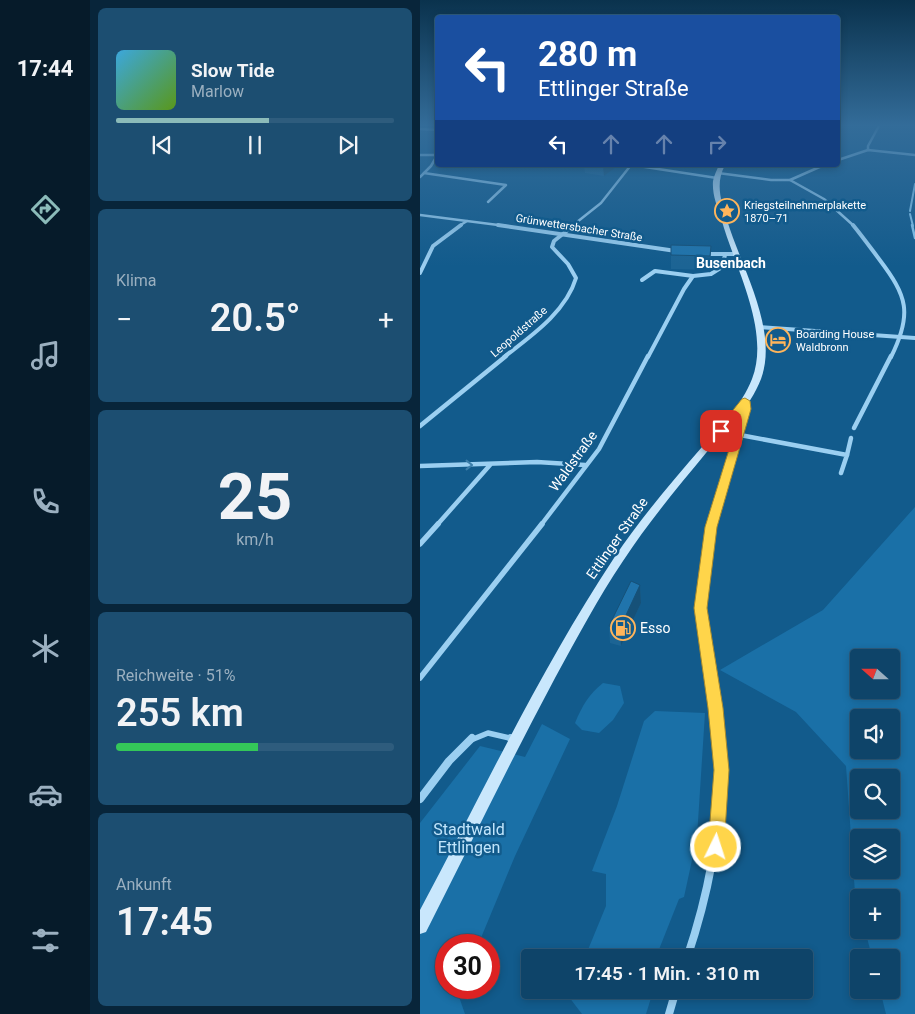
<!DOCTYPE html>
<html lang="de">
<meta charset="utf-8">
<style>
body{margin:0;font-family:Roboto,sans-serif;background:#1c4e71;color:#f1f3f6;height:100vh;display:flex;flex-direction:column;font-size:19px;white-space:nowrap}
*{box-sizing:border-box;margin:0}
p{font-size:16px;color:#9bb0c0}
.icon{flex:none;width:28px;height:28px;fill:none;stroke:currentColor;stroke-width:2;stroke-linecap:round;stroke-linejoin:round}
.map{position:relative;flex:1;overflow:hidden}
.sheet{display:flex;flex-direction:column;gap:8px;padding:8px;background:#08253a;width:330px}
.sheet>*{flex:none}
.hud{position:absolute;left:15px;top:15px;width:405px;height:152px;border-radius:5px;box-shadow:0 2px 8px #0003,0 0 0 1px #2e5c7d;background:#1a4fa0;color:#fff;overflow:hidden}
.needle{width:32px;rotate:291deg}
.buttons{position:absolute;left:430px;top:649px;display:grid;gap:10px}
.buttons a{display:grid;place-items:center;width:50px;height:50px;border-radius:5px;background:#0e4469;box-shadow:0 2px 8px #0003,0 0 0 1px #2e5c7d;font-size:25px}
.speed{position:absolute;left:15px;top:934px;display:flex;gap:10px;font-size:25px;font-weight:700;text-align:center}
.speed>*{display:grid;place-content:center;width:65px;height:65px;border-radius:50%;background:#0e4469;box-shadow:0 2px 8px #0003,0 0 0 1px #2e5c7d;line-height:1}
.speed .limit{border:8px solid #d22;background:#fff;color:#111}
.pin{position:absolute;display:grid;place-items:center;width:42px;height:42px;color:#fff;margin:-21px;border-radius:10px;box-shadow:0 2px 8px #0006}
.me{position:absolute;width:55px;margin:-28px;rotate:4deg;stroke-linejoin:round;filter:drop-shadow(0 0 4px #0008)}
.turn{display:flex;align-items:center;gap:18px;height:105px;padding:0 20px;font-size:22px}
.turn .icon{width:65px;height:65px;stroke-width:2.5}
.turn b{display:block;font-size:35px;line-height:42px}
.lanes{display:flex;align-items:center;height:48px;padding:0 20px;background:#0003;justify-content:center;gap:25px;direction:ltr}
.lanes .off{opacity:.35}
.big{font-size:38px;font-weight:600;line-height:1.1}
.sheet .tile{flex:1;display:flex;flex-direction:column;justify-content:center;gap:8px;min-width:0;padding:0 18px;border-radius:8px;background:#1c4e71}
.sheet .dial{align-items:center;gap:0}
.dial b{font-size:65px;line-height:1}
.song{display:flex;align-items:center;gap:15px}
.cover{width:60px;height:60px;border-radius:8px;background:linear-gradient(135deg,hsl(200 70% 55%),hsl(90 70% 35%))}
.played{height:5px;border-radius:2px;background:linear-gradient(90deg,#8bbbb9 55%,#2e5c7d 55%)}
.keys{display:flex;justify-content:space-around;direction:ltr}
.heat{display:flex;justify-content:space-between;align-items:center;font-size:28px;direction:ltr}
.charge{height:8px;border-radius:4px;background:linear-gradient(90deg,#34c759 51%,#2e5c7d 0)}
.trip{position:absolute;left:101px;top:949px;width:292px;height:50px;border-radius:5px;background:#0e4469;box-shadow:0 2px 8px #0003,0 0 0 1px #2e5c7d;font-weight:600;line-height:50px;text-align:center}
main{display:flex;flex:1;min-height:0}
.menu{display:flex;flex-direction:column;width:90px;justify-content:space-around;align-items:center;background:#061b2a;color:#9bb0c0}
.menu .icon{width:35px;height:35px}
.menu .current{color:#8bbbb9}
.menu b{font-size:22px;color:#f1f3f6}
.map>svg:first-child{display:block}
.green{fill:#1a70a7;fill-rule:evenodd}
.lines{fill:none;stroke-linecap:round;stroke-linejoin:round}
.stream-far1{stroke:#8ccdf4;stroke-width:2}
.stream{stroke:#8ccdf4;stroke-width:2.5}
.street-far4{stroke:#9bcff1;stroke-width:2.5}
.street-far3{stroke:#9bcff1;stroke-width:4}
.street-far2{stroke:#9bcff1;stroke-width:4.5}
.street-far1{stroke:#9bcff1;stroke-width:5.5}
.street{stroke:#9bcff1;stroke-width:8}
.secondary{fill:#c9e7fc;fill-rule:evenodd}
.wall{fill:#1c6494}
.shaded-wall{fill:#165178}
.building{fill:#2074ac;stroke:#165178}
.oneway{stroke:#3b7eaa}
.route{fill:#ffd54a;stroke:#a68a30}
.labels{text-anchor:middle;dominant-baseline:central;stroke-width:5;stroke-linejoin:round;paint-order:stroke}
.far-poi-label{font-size:11px;fill:#fff;stroke:#125b8c;text-anchor:start}
.far-street-label{font-size:11px;fill:#fff;stroke:#125b8c}
.far-quarter-label{font-size:14px;font-weight:bold;fill:#fff;stroke:#125b8c}
.street-label{font-size:14px;fill:#fff;stroke:#125b8c}
.poi-label{font-size:14px;fill:#fff;stroke:#125b8c;text-anchor:start}
.near-park-label{font-size:16px;fill:#c1e5fc;stroke:#125b8c}
</style>
<main>
<nav class="menu">
<b>17:44</b>
<svg class="icon current" aria-label="directions" viewBox="0 0 24 24"><path d="M12 3l9 9-9 9-9-9zM9 14v-3h6M13 9l2 2-2 2"/></svg>
<svg class="icon" aria-label="music" viewBox="0 0 24 24"><path d="M9 18V5l10-2v13"/><circle cx="6" cy="18" r="3"/><circle cx="16" cy="16" r="3"/></svg>
<svg class="icon" aria-label="phone" viewBox="0 0 24 24"><path d="M5 4h4l2 5-3 2q2 4 5 5l2-3 5 2v4C11 20 4 13 5 4z"/></svg>
<svg class="icon" aria-label="climate" viewBox="0 0 24 24"><path d="M12 3v18M4 7l16 10M4 17L20 7"/></svg>
<svg class="icon" aria-label="car" viewBox="0 0 24 24"><path d="M5 17H2v-5l4-1 3-4h7l3 4 3 1v5h-3M9 17h6M6 11h13"/><circle cx="7" cy="17" r="2"/><circle cx="17" cy="17" r="2"/></svg>
<svg class="icon" aria-label="filters" viewBox="0 0 24 24"><path d="M4 7h16M4 17h16"/><circle cx="9" cy="7" r="2"/><circle cx="15" cy="17" r="2"/></svg>
</nav>
<section class="sheet">
<div class="tile">
<div class="song"><i class="cover"></i><div><b>Slow Tide</b><p>Marlow</p></div></div>
<div class="played"></div>
<div class="keys"><svg class="icon" aria-label="previous" viewBox="0 0 24 24"><path d="M18 5L8 12l10 7zM5 5v14"/></svg><svg class="icon" aria-label="pause" viewBox="0 0 24 24"><path d="M8 5v14M16 5v14"/></svg><svg class="icon" aria-label="next" viewBox="0 0 24 24"><path d="M6 5l10 7-10 7zM19 5v14"/></svg></div>
</div>
<div class="tile"><p>Klima</p>
<div class="heat"><a>−</a><b class="big">20.5°</b><a>+</a></div>
</div>
<div class="tile dial"><b>25</b><p>km/h</p></div>
<div class="tile"><p>Reichweite · 51%</p><b class="big">255 km</b><div class="charge"></div></div>
<div class="tile"><p>Ankunft</p><b class="big">17:45</b></div>
</section>
<div class="map">
<svg width="495" height="1014" viewBox="0 0 495 1014">
<rect width="100%" height="100%" fill="#125b8c"/>
<g class="green">
<path d="M 495,507 L 495,1014 L 466,1014 L 460,990 L 471,990 L 471,958 L 452,957 L 445,930 L 471,930 L 471,898 L 439,898 L 439,906 L 435,893 L 426,766 L 376,712 L 300,670 L 403,610 ZM 439,658 L 471,658 L 471,690 L 439,690 ZM 439,718 L 471,718 L 471,750 L 439,750 ZM 439,778 L 471,778 L 471,810 L 439,810 ZM 439,838 L 471,838 L 471,870 L 439,870 Z"/>
<path d="M 183,683 L 200,686 L 204,703 L 193,720 L 179,733 L 162,730 L 155,723 C 162,706 169,694 183,683 Z"/>
<polygon points="235,711 285,713 277,837 264,897 259,899 236,957 165,957 186,906 186,874 172,871 197,806 224,721"/>
<polygon points="122,724 150,739 95,856 58,945 26,945 26,988 40,988 38,994 45,1014 0,1014 0,823 60,746 105,757"/>
<polygon points="152,990 230,990 231,998 226,1014 162,1014 149,997"/>
</g>
<g class="lines">
<g class="stream-far1">
<polyline points="490,211 495,184"/>
<polyline points="490,214 493,226"/>
</g>
<polyline class="stream" points="492,225 495,238"/>
<g class="street-far4">
<polyline points="0,129 18,130"/>
<polyline points="448,150 448,146 460,124"/>
<polyline points="0,155 17,155"/>
<polyline points="418,160 448,150 495,155"/>
<polyline points="212,165 297,178"/>
<polyline points="4,173 86,185 68,202"/>
<polyline points="298,173 351,180 370,180 404,165"/>
<polyline points="0,177 11,166 18,154"/>
<polyline points="370,180 404,199 434,226"/>
<polyline points="0,215 86,226"/>
<polyline points="39,226 47,221"/>
<polyline points="152,226 181,203 211,165"/>
</g>
<g class="street-far3">
<polyline points="78,225 256,251"/>
<path d="M 433,225 C 442,236 450,247 459,259 C 487,296 493,313 471,357"/>
<polyline points="284,254 316,254"/>
<polyline points="0,273 13,246 41,225"/>
<polyline points="222,280 235,271 273,276"/>
<polyline points="339,327 495,338"/>
<path d="M 84,357 C 111,336 146,312 156,278 L 148,264 L 132,247 L 134,241 L 154,225"/>
<polyline points="228,357 264,289 273,276 291,274 302,267 305,255"/>
</g>
<g class="street-far2">
<polyline points="0,426 86,356"/>
<polyline points="434,428 471,356"/>
<polyline points="320,435 427,455 421,473"/>
<polyline points="427,455 431,438"/>
<polyline points="0,466 117,462 165,465"/>
<polyline points="17,525 70,465"/>
<polyline points="121,525 179,449 228,356"/>
<polyline points="292,525 327,409 325,401"/>
</g>
<g class="street-far1">
<polyline points="292,524 280,608 298,740"/>
<polyline points="0,544 18,524"/>
<polyline points="0,678 122,524"/>
<polyline points="51,740 68,733 94,739"/>
</g>
<g class="street">
<polyline points="91,738 94,739"/>
<polyline points="0,799 29,761 52,738"/>
<path d="M 267,958 C 291,887 305,813 298,738"/>
<polyline points="249,1014 256,990"/>
</g>
<path class="secondary" d="M 299,165 L 305,165 C 295,184 301,200 307,220 C 321,267 359,330 341,379 C 330,408 305,431 286,453 C 257,488 228,523 203,561 C 178,598 157,638 135,678 C 90,762 49,847 6,932 L 0,934 L 0,910 C 63,792 120,670 194,558 C 220,519 251,483 282,447 C 300,427 322,405 332,379 C 351,330 314,266 301,218 C 297,206 292,194 293,181 C 294,175 297,170 299,165 Z"/>
</g>
<g class="wall">
<polygon points="164,165 196,165 196,167 184,176 165,173"/>
<polygon points="291,246 290,270 251,269 251,255"/>
<polygon points="220,585 221,603 201,646 190,643 189,626"/>
</g>
<g class="shaded-wall">
<polygon points="185,165 196,165 196,167 184,176 183,167"/>
<polygon points="220,585 221,603 201,646 200,628"/>
</g>
<g class="building">
<polygon points="172,165 185,165 183,167"/>
<polygon points="251,245 291,246 290,256 251,255"/>
<polygon points="211,581 220,585 200,628 189,626"/>
</g>
<defs><path id="oneway-chevron" d="M-2-3.5L2.5 0L-2 3.5" fill="none" stroke-width="1.6" stroke-linecap="round" stroke-linejoin="round" transform="scale(1.25)"/></defs>
<use class="oneway" href="#oneway-chevron" transform="translate(49 465)"/>
<linearGradient id="sky" x2="0" y2="1"><stop stop-color="#0a324d"/><stop offset="0.47" stop-color="#336c99"/><stop offset="1" stop-color="#336c99" stop-opacity="0"/></linearGradient>
<rect width="495" height="266" fill="url(#sky)"/>
<polygon class="route" points="325,398 330,401 331,409 297,527 287,608 303,708 309,770 304,847 302,852 296,855 290,852 288,847 294,770 288,708 274,608 285,527 320,414 305,433 298,433 296,431 322,399"/>
<defs>
<symbol id="sight-ring" viewBox="-11 -11 22 22"><circle r="9.5" fill="#125b8c" stroke="#ffb55b" stroke-width="1.5"/><path d="M0-6L1.8-2.2L6-1.7L2.9 1.2L3.7 5.4L0 3.3L-3.7 5.4L-2.9 1.2L-6-1.7L-1.8-2.2Z" fill="#ffb55b"/></symbol>
<symbol id="hotel-ring" viewBox="-11 -11 22 22"><circle r="9.5" fill="#125b8c" stroke="#ffb55b" stroke-width="1.5"/><path d="M-6-4.5h1.5V1H6V5H4.5V3h-9V5H-6ZM-4 0a1.8 1.8 0 1 1 3.6 0ZM.5 0V-2.5h3Q6-2.5 6 0Z" fill="#ffb55b"/></symbol>
<symbol id="fuel-ring" viewBox="-11 -11 22 22"><circle r="9.5" fill="#125b8c" stroke="#ffb55b" stroke-width="1.5"/><path d="M-5.5-6h7V0h2V4h1.3V-2.5L3-4.5l.8-.8L6-3V5H2.5V1h-1V6h-7ZM-4.2-4.7v3.2H.2V-4.7Z" fill="#ffb55b"/></symbol>
</defs>
<g fill-rule="evenodd">
<use href="#sight-ring" x="293" y="197" width="28" height="28"/>
<use href="#hotel-ring" x="344" y="326" width="28" height="28"/>
<use href="#fuel-ring" x="189" y="614" width="28" height="28"/>
</g>
<g class="labels">
<g class="far-poi-label">
<text x="324" y="205">Kriegsteilnehmerplakette<tspan x="324" dy="13">1870–71</tspan></text>
<text x="376" y="334">Boarding House<tspan x="376" dy="13">Waldbronn</tspan></text>
</g>
<g class="far-street-label">
<text transform="translate(159 228) rotate(9)">Grünwettersbacher Straße</text>
<text transform="translate(99 332) rotate(-41)">Leopoldstraße</text>
</g>
<g class="far-quarter-label">
<text x="311" y="263">Busenbach</text>
</g>
<g class="street-label">
<text transform="translate(153 461) rotate(-54)">Waldstraße</text>
<text transform="translate(197 538) rotate(-55)">Ettlinger Straße</text>
</g>
<g class="poi-label">
<text x="220" y="628">Esso</text>
</g>
<g class="near-park-label">
<text x="49" y="829">Stadtwald<tspan x="49" dy="18">Ettlingen</tspan></text>
</g>
</g>
</svg>
<div class="buttons">
<a><svg class="needle" viewBox="-14 -14 28 28"><path d="M0-13l5 13h-10z" fill="#e53935"/><path d="M0 13l5-13h-10z" fill="#9bb0c0"/></svg></a>
<a><svg class="icon" aria-label="sound" viewBox="0 0 24 24"><path d="M4 9h4l5-4v14l-5-4H4zM17 9q2 3 0 6"/></svg></a>
<a><svg class="icon" aria-label="search" viewBox="0 0 24 24"><circle cx="10" cy="10" r="6"/><path d="M15 15l6 6"/></svg></a>
<a><svg class="icon" aria-label="layers" viewBox="0 0 24 24"><path d="M12 4l9 5-9 5-9-5zM3 14l9 5 9-5"/></svg></a>
<a>+</a>
<a>−</a>
</div>
<div class="speed"><div class="limit">30</div></div>
<div class="pin" style="left:301px;top:431px;background:#d93025"><svg class="icon" aria-label="arrive" viewBox="0 0 24 24"><path d="M6 21V4h12l-3 4 3 4H6"/></svg></div>
<svg class="me" style="left:296px;top:847px" viewBox="-20 -20 40 40"><circle r="17" fill="#ffd54a" stroke="#fff" stroke-width="3"/><path d="M0-11L8 9 0 5-8 9z" fill="#fff"/></svg>
<div class="trip">17:45 · 1 Min. · 310 m</div>
<div class="hud">
<div class="turn"><svg class="icon" aria-label="left" viewBox="0 0 24 24"><path d="M17 20v-9H6M10 6l-5 5 5 5"/></svg><div><b>280 m</b>Ettlinger Straße</div></div>
<div class="lanes"><svg class="icon" aria-label="left" viewBox="0 0 24 24"><path d="M17 20v-9H6M10 6l-5 5 5 5"/></svg><svg class="icon off" aria-label="ahead" viewBox="0 0 24 24"><path d="M12 20V5M6 11l6-6 6 6"/></svg><svg class="icon off" aria-label="ahead" viewBox="0 0 24 24"><path d="M12 20V5M6 11l6-6 6 6"/></svg><svg class="icon off" aria-label="right" viewBox="0 0 24 24"><path d="M7 20v-9h11M14 6l5 5-5 5"/></svg></div>
</div>
</div>
</main>
